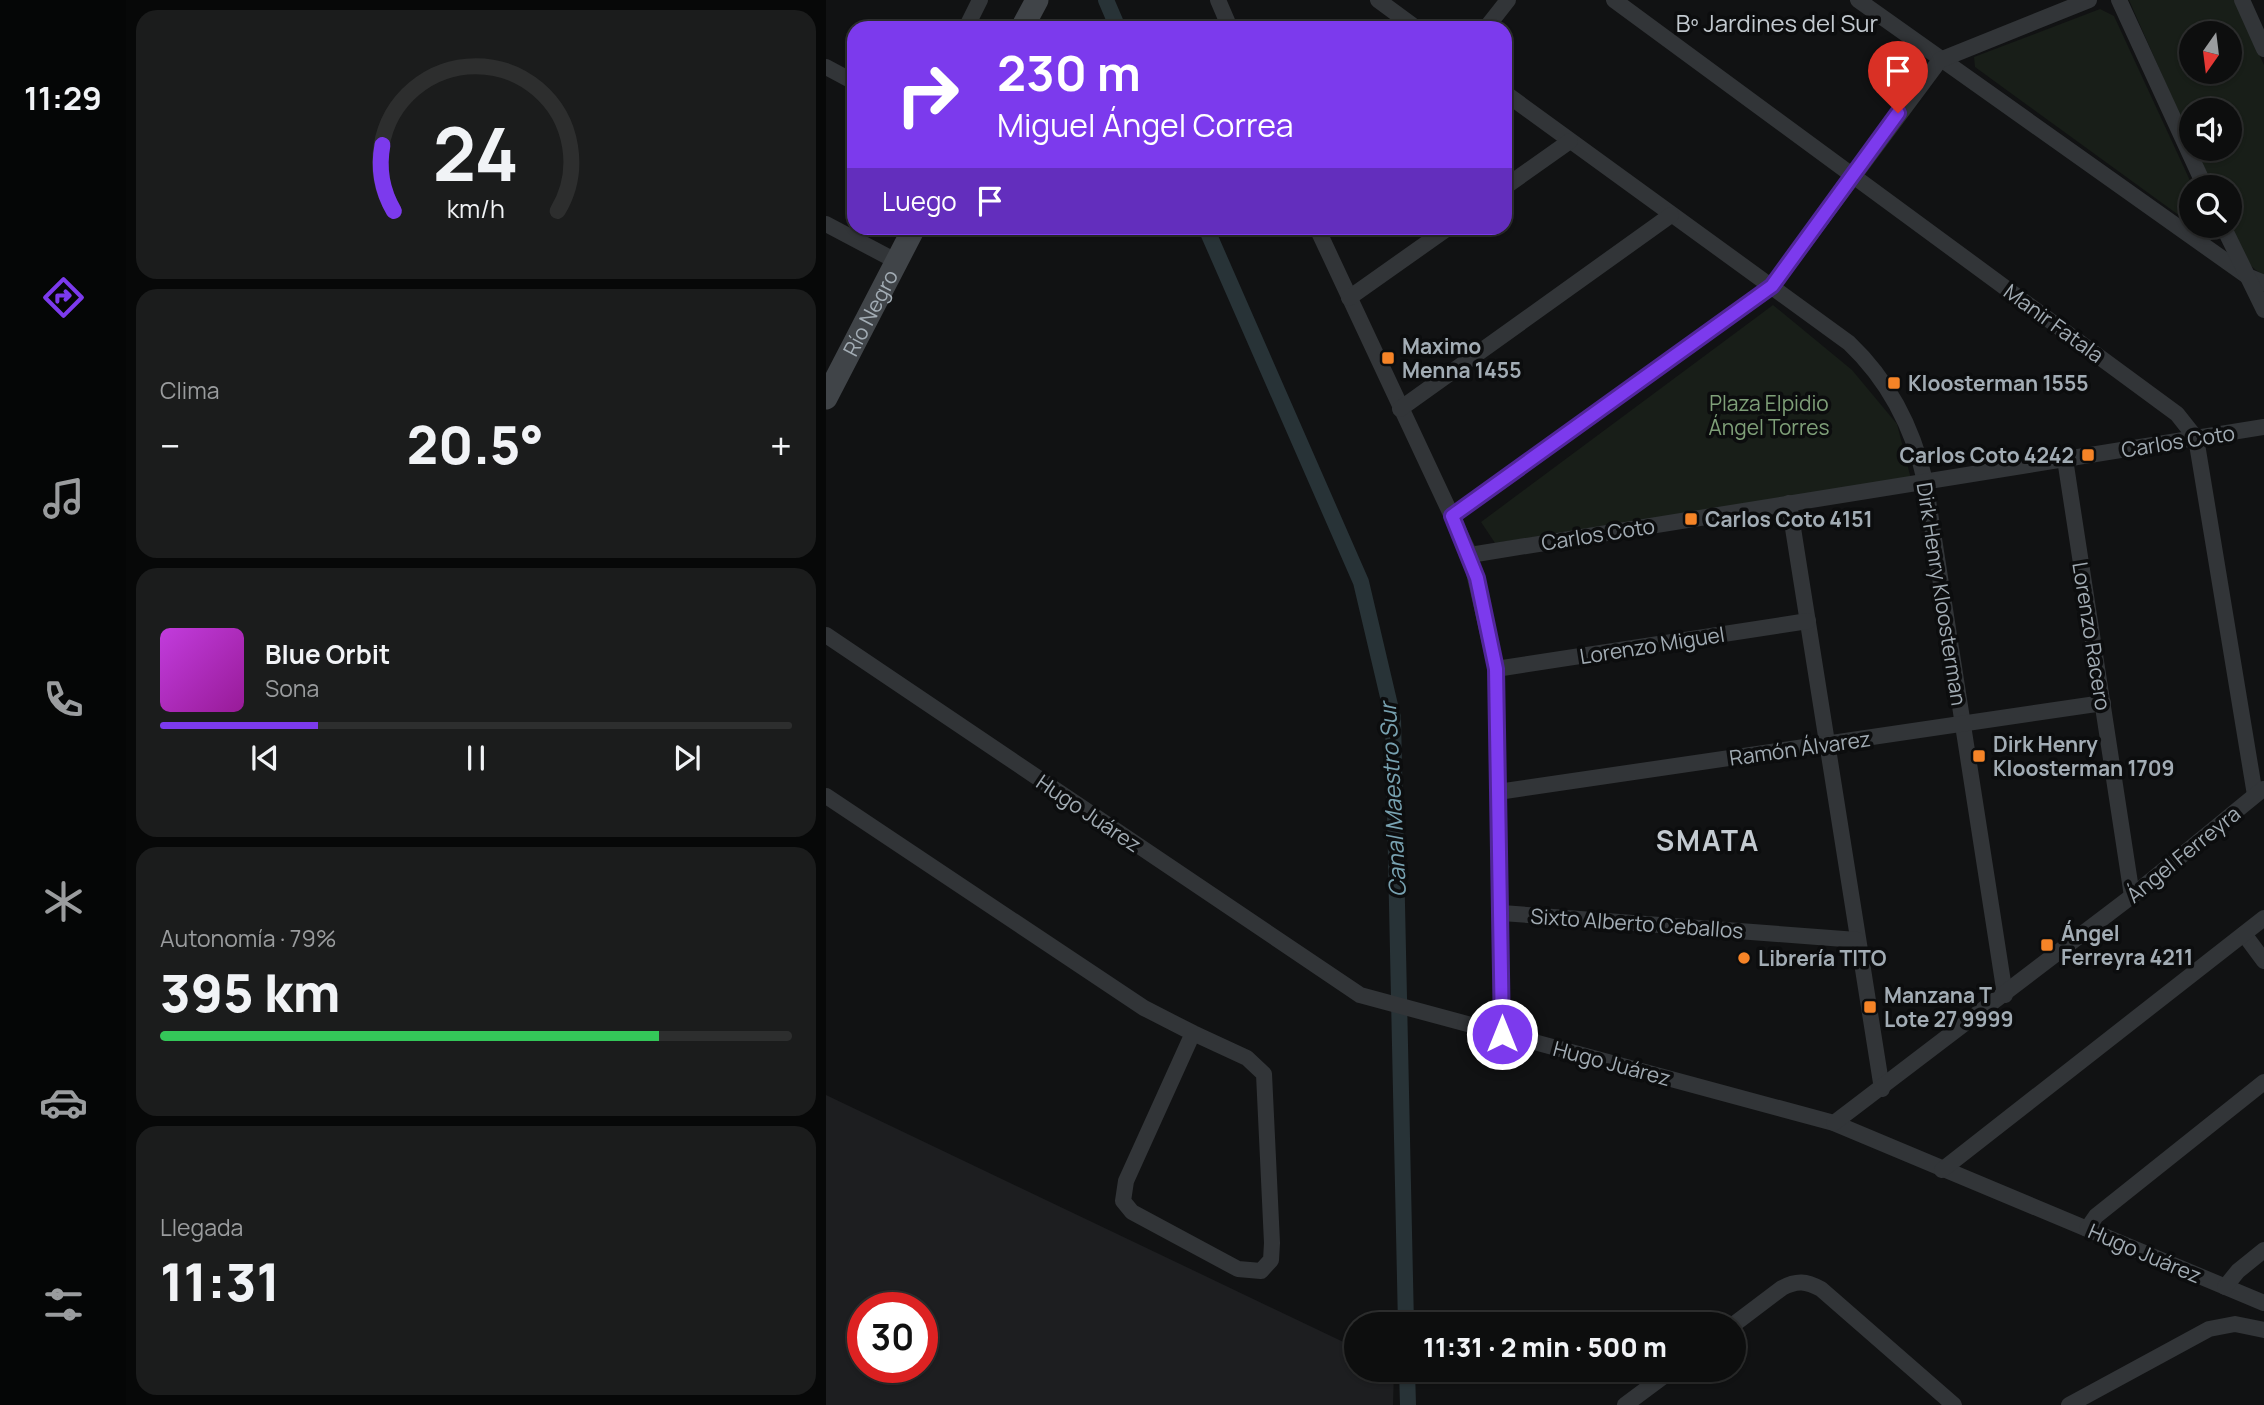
<!DOCTYPE html>
<html lang="es">
<meta charset="utf-8">
<style>
body{margin:0;font-family:Manrope,sans-serif;background:#1b1c1c;color:#f1f3f6;height:100vh;display:flex;flex-direction:column;font-size:26px;white-space:nowrap}
*{box-sizing:border-box;margin:0}
p{font-size:23px;color:#9a9c9e}
.icon{flex:none;width:38px;height:38px;fill:none;stroke:currentColor;stroke-width:2;stroke-linecap:round;stroke-linejoin:round}
.map{position:relative;flex:1;overflow:hidden}
.side{display:flex;flex-direction:column;gap:10px;padding:10px;background:#070808;width:700px}
.side>*{flex:none}
.guide{position:absolute;left:21px;top:21px;width:665px;height:214px;border-radius:21px;box-shadow:0 2px 5px #0004,0 0 0 2px #2d2e2e;background:#7c3aed;color:#fff;overflow:hidden}
.needle{width:46px;rotate:194deg}
.buttons{position:absolute;left:1353px;top:21px;display:grid;gap:14px}
.buttons a{display:grid;place-items:center;width:63px;height:63px;border-radius:50%;background:#0d0e0e;box-shadow:0 2px 5px #0004,0 0 0 2px #2d2e2e;font-size:35px}
.speed{position:absolute;left:21px;top:1292px;display:flex;gap:14px;font-size:35px;font-weight:700;text-align:center}
.speed>*{display:grid;place-content:center;width:91px;height:91px;border-radius:50%;background:#0d0e0e;box-shadow:0 2px 5px #0004,0 0 0 2px #2d2e2e;line-height:1}
.speed .limit{border:10px solid #d22;background:#fff;color:#111}
.pin{position:absolute;display:grid;place-items:center;width:60px;height:60px;color:#fff;margin:-72px -30px;border-radius:50% 50% 50% 0;rotate:-45deg;box-shadow:0 0 7px #0007}
.pin .icon{rotate:45deg}
.me{position:absolute;width:77px;margin:-38px;rotate:0deg;stroke-linejoin:round;filter:drop-shadow(0 0 5px #0008)}
.turn{display:flex;align-items:center;gap:24px;height:147px;padding:0 35px;font-size:32px}
.turn .icon{width:91px;height:91px;stroke-width:2.5}
.turn b{display:block;font-size:49px;line-height:60px}
.then{display:flex;align-items:center;height:66px;padding:0 35px;background:#0003;gap:14px;font-size:26px}
.big{font-size:52px;font-weight:800;line-height:1.1}
.side .tile{flex:1;display:flex;flex-direction:column;justify-content:center;gap:10px;min-width:0;padding:0 24px;border-radius:21px;background:#1b1c1c}
.side .dial{align-items:center;gap:0}
.dial svg{height:182px;overflow:visible;fill:none;stroke:#2d2e2e;stroke-width:7;stroke-linecap:round;text-anchor:middle}
.dial text{fill:#f1f3f6;stroke:none}
.song{display:flex;align-items:center;gap:21px}
.cover{width:84px;height:84px;border-radius:10px;background:linear-gradient(135deg,hsl(290 70% 55%),hsl(300 70% 35%))}
.played{height:7px;border-radius:4px;background:linear-gradient(90deg,#7c3aed 25%,#2d2e2e 25%)}
.keys{display:flex;justify-content:space-around;direction:ltr}
.heat{display:flex;justify-content:space-between;align-items:center;font-size:38px;direction:ltr}
.charge{height:10px;border-radius:5px;background:linear-gradient(90deg,#34c759 79%,#2d2e2e 0)}
.trip{position:absolute;left:518px;top:1312px;width:402px;height:70px;border-radius:35px;background:#0d0e0e;box-shadow:0 2px 5px #0004,0 0 0 2px #2d2e2e;font-weight:800;line-height:70px;text-align:center}
main{display:flex;flex:1;min-height:0}
.menu{display:flex;flex-direction:column;width:126px;justify-content:space-around;align-items:center;background:#050606;color:#9a9c9e}
.menu .icon{width:49px;height:49px}
.menu .current{color:#7c3aed}
.menu b{font-size:32px;color:#f1f3f6}
.map>svg:first-child{display:block}
.built{fill:#1d1e20;fill-rule:evenodd}
.green{fill:#181e18;fill-rule:evenodd}
.lines{fill:none;stroke-linecap:round;stroke-linejoin:round}
.canal{stroke:#283337;stroke-width:16}
.street{stroke:#323538;stroke-width:16}
.secondary{stroke:#404448;stroke-width:23}
.route-casing{stroke:#51269a;stroke-width:18}
.route{stroke:#7c3aed;stroke-width:12}
.poi-dot{fill:#f68427;stroke:#0c0d0e;stroke-width:2.5}
.labels{text-anchor:middle;dominant-baseline:central;stroke-width:7;stroke-linejoin:round;paint-order:stroke}
.street-label{font-size:21px;fill:#a2acb4;stroke:#0c0d0e}
.poi-label{font-size:21px;font-weight:bold;fill:#a2acb4;stroke:#0c0d0e;text-anchor:start}
.park-label{font-size:21px;fill:#7fa079;stroke:#0c0d0e}
.water-label{font-size:23px;font-style:italic;fill:#78a2b1;stroke:#0c0d0e}
.quarter-label{font-size:24px;fill:#c3cad0;stroke:#0c0d0e}
.district-label{font-size:28px;font-weight:bold;letter-spacing:2px;fill:#c3cad0;stroke:#0c0d0e}
</style>
<main>
<nav class="menu">
<b>11:29</b>
<svg class="icon current" aria-label="directions" viewBox="0 0 24 24"><path d="M12 3l9 9-9 9-9-9zM9 14v-3h6M13 9l2 2-2 2"/></svg>
<svg class="icon" aria-label="music" viewBox="0 0 24 24"><path d="M9 18V5l10-2v13"/><circle cx="6" cy="18" r="3"/><circle cx="16" cy="16" r="3"/></svg>
<svg class="icon" aria-label="phone" viewBox="0 0 24 24"><path d="M5 4h4l2 5-3 2q2 4 5 5l2-3 5 2v4C11 20 4 13 5 4z"/></svg>
<svg class="icon" aria-label="climate" viewBox="0 0 24 24"><path d="M12 3v18M4 7l16 10M4 17L20 7"/></svg>
<svg class="icon" aria-label="car" viewBox="0 0 24 24"><path d="M5 17H2v-5l4-1 3-4h7l3 4 3 1v5h-3M9 17h6M6 11h13"/><circle cx="7" cy="17" r="2"/><circle cx="17" cy="17" r="2"/></svg>
<svg class="icon" aria-label="filters" viewBox="0 0 24 24"><path d="M4 7h16M4 17h16"/><circle cx="9" cy="7" r="2"/><circle cx="15" cy="17" r="2"/></svg>
</nav>
<section class="side">
<div class="tile dial"><svg viewBox="0 0 100 80">
<path d="M14 69A42 42 0 1 1 86 69"/>
<path d="M14 69A42 42 0 0 1 9 40" stroke="#7c3aed"/>
<text x="50" y="56" font-size="32" font-weight="700">24</text>
<text x="50" y="72" font-size="11">km/h</text>
</svg></div>
<div class="tile"><p>Clima</p>
<div class="heat"><a>−</a><b class="big">20.5°</b><a>+</a></div>
</div>
<div class="tile">
<div class="song"><i class="cover"></i><div><b>Blue Orbit</b><p>Sona</p></div></div>
<div class="played"></div>
<div class="keys"><svg class="icon" aria-label="previous" viewBox="0 0 24 24"><path d="M18 5L8 12l10 7zM5 5v14"/></svg><svg class="icon" aria-label="pause" viewBox="0 0 24 24"><path d="M8 5v14M16 5v14"/></svg><svg class="icon" aria-label="next" viewBox="0 0 24 24"><path d="M6 5l10 7-10 7zM19 5v14"/></svg></div>
</div>
<div class="tile"><p>Autonomía · 79%</p><b class="big">395 km</b><div class="charge"></div></div>
<div class="tile"><p>Llegada</p><b class="big">11:31</b></div>
</section>
<div class="map">
<svg width="1438" height="1405" viewBox="0 0 1438 1405">
<rect width="100%" height="100%" fill="#111213"/>
<path class="built" d="M 0,1095 L 530,1348 L 530,1370 L 568,1370 L 567,1405 L 0,1405 ZM 37,1307 L 96,1307 L 96,1367 L 37,1367 Z"/>
<g class="green">
<path d="M 1303,0 L 1408,0 L 1438,65 L 1438,275 C 1407,260 1404,218 1404,187 L 1387,187 L 1369,149 L 1404,149 L 1404,110 L 1365,110 L 1365,141 ZM 1365,33 L 1404,33 L 1404,72 L 1365,72 Z"/>
<polygon points="1274,9 1288,16 1367,187 1365,224 1149,67 1148,57"/>
<polygon points="947,305 1026,370 1071,424 1085,479 669,543 655,522"/>
</g>
<g class="lines">
<g class="canal">
<polyline points="280,0 292,28"/>
<polyline points="380,228 535,582 567,718 580,1325"/>
<polyline points="581,1370 582,1405"/>
</g>
<g class="street">
<polyline points="392,0 404,28"/>
<polyline points="552,0 590,28"/>
<polyline points="788,0 1351,414 1370,438 1429,795"/>
<polyline points="1032,0 1421,276 1438,283"/>
<polyline points="1293,0 1379,187"/>
<polyline points="1416,0 1438,49"/>
<polyline points="140,28 154,0"/>
<polyline points="660,28 682,0"/>
<polyline points="0,67 28,82"/>
<path d="M 679,93 L 1023,343 C 1063,381 1087,428 1099,481 L 1179,995"/>
<polyline points="679,187 744,141"/>
<polyline points="0,224 70,261"/>
<polyline points="1397,226 1438,310"/>
<polyline points="491,228 644,555 670,669 676,1034"/>
<polyline points="523,298 622,228"/>
<polyline points="574,409 845,215"/>
<polyline points="1239,459 1306,896"/>
<polyline points="963,503 1056,1089"/>
<polyline points="626,516 946,286 1114,60 1263,0"/>
<polyline points="644,555 1438,427"/>
<polyline points="0,635 534,995 1008,1123 1438,1303"/>
<polyline points="670,669 982,621"/>
<polyline points="672,792 1277,703"/>
<polyline points="0,796 318,1008 367,1033 300,1181 297,1201 306,1212 412,1269 435,1271 445,1260 446,1243 438,1074 421,1058 367,1033"/>
<polyline points="676,913 1031,940"/>
<polyline points="1418,934 1438,961"/>
<polyline points="1008,1123 1306,896 1437,789"/>
<polyline points="1116,1170 1438,918"/>
<polyline points="1261,1229 1270,1216 1438,1082"/>
<polyline points="1399,1287 1412,1271 1438,1250"/>
<path d="M 907,1325 L 956,1288 C 971,1280 980,1281 995,1289 L 1128,1405"/>
<polyline points="799,1405 846,1370"/>
<polyline points="1243,1405 1383,1329 1409,1324 1438,1330"/>
</g>
<g class="secondary">
<polyline points="196,28 211,0"/>
<path id="s1" d="M 0,398 L 88,228"/>
</g>
</g>
<g class="lines">
<defs>
<polyline id="route" points="676,1034 670,669 651,578 626,516 946,286 1072,113"/>
</defs>
<use href="#route" class="route-casing"/>
<use href="#route" class="route"/>
</g>
<g class="poi-dot">
<rect x="555" y="351" width="14" height="14" rx="3.5"/>
<rect x="1061" y="376" width="14" height="14" rx="3.5"/>
<rect x="1255" y="448" width="14" height="14" rx="3.5"/>
<rect x="858" y="512" width="14" height="14" rx="3.5"/>
<rect x="1146" y="749" width="14" height="14" rx="3.5"/>
<rect x="1214" y="938" width="14" height="14" rx="3.5"/>
<circle cx="918" cy="958" r="7"/>
<rect x="1037" y="1000" width="14" height="14" rx="3.5"/>
</g>
<g class="labels">
<g class="street-label">
<text stroke="none"><textPath href="#s1" startOffset="96">Río Negro</textPath></text>
<text transform="translate(1228 323) rotate(36)">Manir Fatala</text>
<text transform="translate(1352 441) rotate(-9)">Carlos Coto</text>
<text transform="translate(772 534) rotate(-9)">Carlos Coto</text>
<text transform="translate(1116 594) rotate(81)">Dirk Henry Kloosterman</text>
<text transform="translate(1266 636) rotate(81)">Lorenzo Racero</text>
<text transform="translate(826 645) rotate(-9)">Lorenzo Miguel</text>
<text transform="translate(974 748) rotate(-8)">Ramón Álvarez</text>
<text transform="translate(263 813) rotate(34)">Hugo Juárez</text>
<text transform="translate(1357 854) rotate(-39)">Ángel Ferreyra</text>
<text transform="translate(811 923) rotate(4)">Sixto Alberto Ceballos</text>
<text transform="translate(786 1063) rotate(15)">Hugo Juárez</text>
<text transform="translate(1319 1253) rotate(23)">Hugo Juárez</text>
</g>
<g class="poi-label">
<text x="576" y="346">Maximo<tspan x="576" dy="24">Menna 1455</tspan></text>
<text x="1082" y="383">Kloosterman 1555</text>
<text x="1248" y="455" text-anchor="end">Carlos Coto 4242</text>
<text x="879" y="519">Carlos Coto 4151</text>
<text x="1167" y="744">Dirk Henry<tspan x="1167" dy="24">Kloosterman 1709</tspan></text>
<text x="1235" y="933">Ángel<tspan x="1235" dy="24">Ferreyra 4211</tspan></text>
<text x="932" y="958">Librería TITO</text>
<text x="1058" y="995">Manzana T<tspan x="1058" dy="24">Lote 27 9999</tspan></text>
</g>
<g class="park-label">
<text x="943" y="403">Plaza Elpidio<tspan x="943" dy="24">Ángel Torres</tspan></text>
</g>
<g class="water-label">
<text transform="translate(566 800) rotate(-93)">Canal Maestro Sur</text>
</g>
<g class="quarter-label">
<text x="951" y="22">Bº Jardines del Sur</text>
</g>
<g class="district-label">
<text x="882" y="840">SMATA</text>
</g>
</g>
</svg>
<div class="buttons">
<a><svg class="needle" viewBox="-14 -14 28 28"><path d="M0-13l5 13h-10z" fill="#e53935"/><path d="M0 13l5-13h-10z" fill="#9a9c9e"/></svg></a>
<a><svg class="icon" aria-label="sound" viewBox="0 0 24 24"><path d="M4 9h4l5-4v14l-5-4H4zM17 9q2 3 0 6"/></svg></a>
<a><svg class="icon" aria-label="search" viewBox="0 0 24 24"><circle cx="10" cy="10" r="6"/><path d="M15 15l6 6"/></svg></a>
</div>
<div class="speed"><div class="limit">30</div></div>
<div class="pin" style="left:1072px;top:113px;background:#d93025"><svg class="icon" aria-label="arrive" viewBox="0 0 24 24"><path d="M6 21V4h12l-3 4 3 4H6"/></svg></div>
<svg class="me" style="left:676px;top:1034px" viewBox="-20 -20 40 40"><circle r="17" fill="#7c3aed" stroke="#fff" stroke-width="3"/><path d="M0-11L8 9 0 5-8 9z" fill="#fff"/></svg>
<div class="trip">11:31 · 2 min · 500 m</div>
<div class="guide">
<div class="turn"><svg class="icon" aria-label="right" viewBox="0 0 24 24"><path d="M7 20v-9h11M14 6l5 5-5 5"/></svg><div><b>230 m</b>Miguel Ángel Correa</div></div>
<div class="then">Luego<svg class="icon" aria-label="arrive" viewBox="0 0 24 24"><path d="M6 21V4h12l-3 4 3 4H6"/></svg></div>
</div>
</div>
</main>
